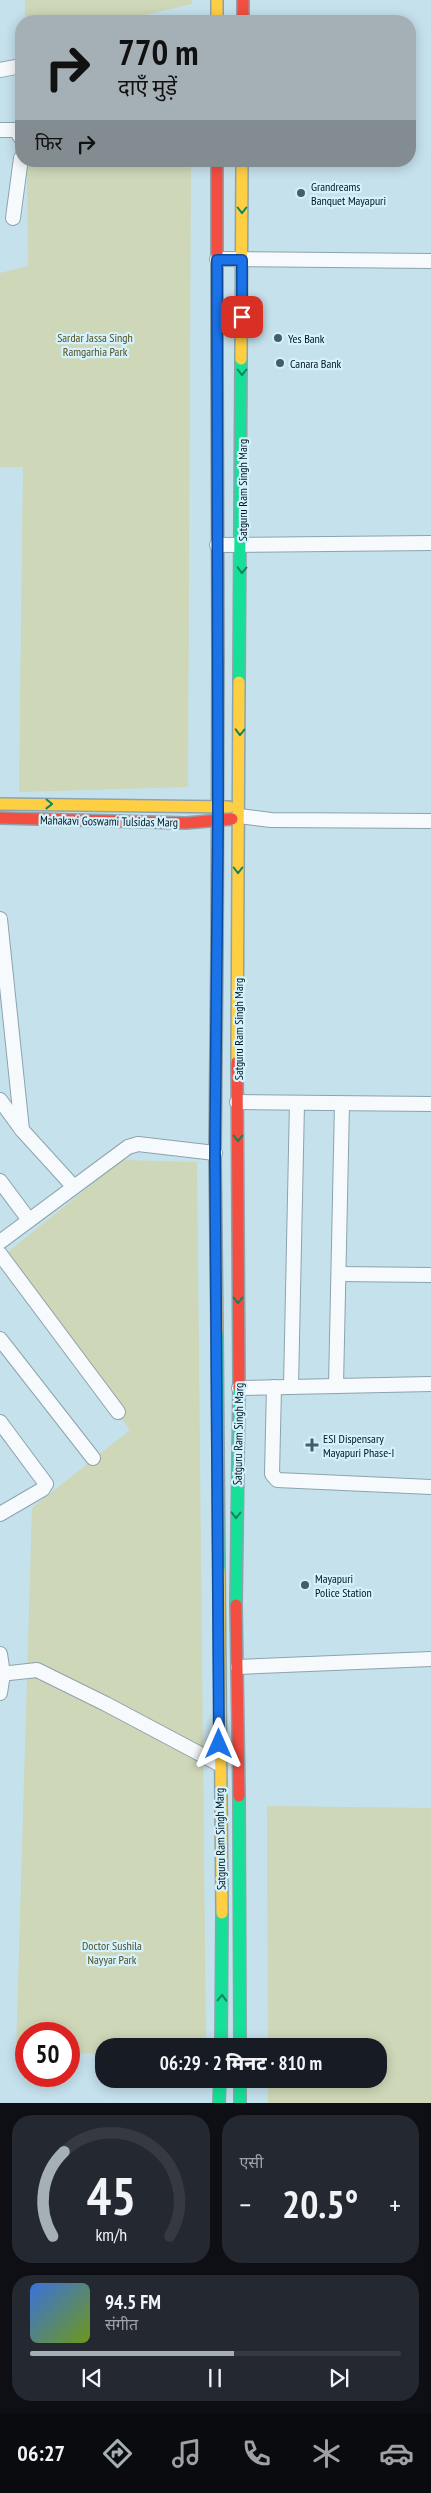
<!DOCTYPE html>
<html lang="hi">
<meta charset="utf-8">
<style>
body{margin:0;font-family:"PT Sans Narrow","Noto Sans Devanagari",sans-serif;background:#242831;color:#f1f3f6;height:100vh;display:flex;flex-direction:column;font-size:19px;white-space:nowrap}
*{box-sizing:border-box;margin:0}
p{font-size:16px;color:#9ea1a6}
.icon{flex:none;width:28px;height:28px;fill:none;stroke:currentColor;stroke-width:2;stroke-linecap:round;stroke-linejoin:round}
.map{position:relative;height:2103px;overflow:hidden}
.drawer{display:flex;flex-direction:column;gap:12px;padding:12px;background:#0d0f14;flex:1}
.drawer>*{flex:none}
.banner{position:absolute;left:15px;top:15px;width:401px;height:152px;border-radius:20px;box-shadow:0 2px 12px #0003;background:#a4b0b5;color:#111;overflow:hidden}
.speed{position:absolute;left:15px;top:2022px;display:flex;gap:10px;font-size:25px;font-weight:700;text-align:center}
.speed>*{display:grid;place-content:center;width:65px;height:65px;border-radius:50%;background:#171b24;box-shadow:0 2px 12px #0003;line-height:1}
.speed .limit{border:8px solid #d22;background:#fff;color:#111}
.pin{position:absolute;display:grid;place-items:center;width:42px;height:42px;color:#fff;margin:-21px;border-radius:10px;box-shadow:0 2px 8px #0006}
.me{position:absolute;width:55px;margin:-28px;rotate:0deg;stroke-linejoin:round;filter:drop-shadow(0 0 4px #0008)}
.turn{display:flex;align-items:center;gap:18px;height:105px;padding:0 20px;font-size:22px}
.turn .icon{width:65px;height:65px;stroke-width:2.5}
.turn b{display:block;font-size:35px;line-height:42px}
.then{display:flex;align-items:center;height:48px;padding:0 20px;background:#0003;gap:10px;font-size:19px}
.big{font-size:38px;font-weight:800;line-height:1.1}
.drawer .tile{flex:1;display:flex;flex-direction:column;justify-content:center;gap:8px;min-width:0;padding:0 18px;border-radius:20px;background:#242831}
.drawer .dial{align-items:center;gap:0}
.dial svg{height:130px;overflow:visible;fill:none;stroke:#363941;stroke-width:7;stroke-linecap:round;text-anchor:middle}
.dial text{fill:#f1f3f6;stroke:none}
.song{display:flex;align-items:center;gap:15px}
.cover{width:60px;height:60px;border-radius:8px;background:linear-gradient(135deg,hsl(220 70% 55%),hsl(80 70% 35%))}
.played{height:5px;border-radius:2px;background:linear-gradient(90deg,#a4b0b5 55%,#363941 55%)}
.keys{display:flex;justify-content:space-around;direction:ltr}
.heat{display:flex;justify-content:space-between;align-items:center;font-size:28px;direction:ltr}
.drawer .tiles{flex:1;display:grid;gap:12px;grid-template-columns:1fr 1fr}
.tile:last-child{grid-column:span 2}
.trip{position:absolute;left:95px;top:2038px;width:292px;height:50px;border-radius:20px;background:#171b24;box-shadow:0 2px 12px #0003;font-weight:800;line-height:50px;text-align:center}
.dock{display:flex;height:80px;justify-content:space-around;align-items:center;background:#090b0e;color:#9ea1a6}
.dock .icon{width:35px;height:35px}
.dock .active{color:#a4b0b5}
.dock b{font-size:22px;color:#f1f3f6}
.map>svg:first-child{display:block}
.green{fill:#ced7b7}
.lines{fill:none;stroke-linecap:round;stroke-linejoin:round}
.street-casing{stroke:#8da3ac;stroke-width:16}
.fast-casing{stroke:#8da3ac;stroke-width:14}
.slow-casing{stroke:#8da3ac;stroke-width:14}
.jam-casing{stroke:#8da3ac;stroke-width:14}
.street{stroke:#f6fafc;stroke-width:14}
.fast{stroke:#16e098;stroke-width:11}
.slow{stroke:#ffcf43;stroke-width:11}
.jam{stroke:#f24e42;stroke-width:11}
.oneway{stroke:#0d8561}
.route-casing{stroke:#114b97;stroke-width:12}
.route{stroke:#1a73e8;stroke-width:9}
.poi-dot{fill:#475d65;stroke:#d4f2fe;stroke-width:2}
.labels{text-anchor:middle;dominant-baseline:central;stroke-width:4.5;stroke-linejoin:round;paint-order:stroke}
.poi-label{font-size:12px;fill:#03161d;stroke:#d4f2fe;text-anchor:start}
.park-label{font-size:12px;fill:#56501e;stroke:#d4f2fe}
.street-label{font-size:12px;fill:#03161d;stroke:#d4f2fe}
</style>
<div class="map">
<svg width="431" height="2103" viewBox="0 0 431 2103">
<rect width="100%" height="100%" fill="#c5e1ec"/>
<g class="green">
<polygon points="25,0 192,0 192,4 120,21 25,21"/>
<polygon points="27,161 191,161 188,787 19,792 23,467 0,467 0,273 28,266"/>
<polygon points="122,1160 197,1162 206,2046 104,2046 104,2053 69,2054 69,2034 26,2034 26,2054 16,2054 32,1508 130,1430 3,1256"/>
<polygon points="267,1806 431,1808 431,2103 268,2103 268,2079 379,2079 379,2046 268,2046"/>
</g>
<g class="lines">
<defs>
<g id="street">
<polyline points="0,70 21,66"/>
<polyline points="0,130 16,130 21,138"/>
<polyline points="13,218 21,158"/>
<polyline points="217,259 431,261"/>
<polyline points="217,545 431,543"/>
<polyline points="239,816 271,820 431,821"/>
<polyline points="0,919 22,1130 73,1186"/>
<polyline points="0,1100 22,1130"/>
<polyline points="237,1102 431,1104"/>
<polyline points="0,1181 29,1220"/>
<polyline points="0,1242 128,1147 138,1144 215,1153"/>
<polyline points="0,1254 118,1412"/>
<polyline points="339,1274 431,1275"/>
<polyline points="0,1339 93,1458"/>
<polyline points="291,1386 297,1103"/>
<polyline points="336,1386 342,1104"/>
<polyline points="274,1387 272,1474 277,1480 431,1487"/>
<polyline points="239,1388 431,1384"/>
<polyline points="0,1422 46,1484 43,1489 0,1514"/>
<polyline points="0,1654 3,1674 0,1693"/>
<polyline points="238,1667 431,1659"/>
<polyline points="0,1674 37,1670 106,1704 219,1764"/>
</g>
<g id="fast">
<polyline points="239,682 241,359"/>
<polyline points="217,948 218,656"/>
<polyline points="217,1332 219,1570"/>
<polyline points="236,1605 239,1387"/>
<polyline points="239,1796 240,2046"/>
<polyline points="221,2046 222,1913"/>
<polyline points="240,2079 240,2103"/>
<polyline points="219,2103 220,2079"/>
</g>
<g id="slow">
<polyline points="217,0 217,21"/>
<polyline points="241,359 242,161"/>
<polyline points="217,366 218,656"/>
<polyline points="0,804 229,807"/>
<polyline points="237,1062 239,682"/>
<polyline points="217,1332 215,1153 217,948"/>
<polyline points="219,1570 222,1913"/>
</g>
<g id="jam">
<polyline points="243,0 243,21"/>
<polyline points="217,161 217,366"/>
<polyline points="0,818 186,823 232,819"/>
<polyline points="237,1062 239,1387"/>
<polyline points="236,1605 239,1796"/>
</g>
</defs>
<use href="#street" class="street-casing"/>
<use href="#fast" class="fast-casing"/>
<use href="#slow" class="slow-casing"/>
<use href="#jam" class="jam-casing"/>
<use href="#street" class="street"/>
<use href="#fast" class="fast"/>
<use href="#slow" class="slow"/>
<use href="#jam" class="jam"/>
</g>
<defs><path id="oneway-chevron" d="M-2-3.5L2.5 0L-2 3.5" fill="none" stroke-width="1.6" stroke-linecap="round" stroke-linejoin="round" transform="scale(1.25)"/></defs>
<g class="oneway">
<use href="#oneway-chevron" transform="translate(242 210) rotate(90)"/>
<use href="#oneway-chevron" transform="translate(242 372) rotate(90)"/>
<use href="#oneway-chevron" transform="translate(242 570) rotate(91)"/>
<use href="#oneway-chevron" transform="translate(240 732) rotate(91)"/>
<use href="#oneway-chevron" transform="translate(49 804) rotate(1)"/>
<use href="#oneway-chevron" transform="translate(238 870) rotate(90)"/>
<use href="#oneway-chevron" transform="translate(238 1138) rotate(90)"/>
<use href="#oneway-chevron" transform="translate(238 1300) rotate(90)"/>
<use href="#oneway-chevron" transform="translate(236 1515) rotate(91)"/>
<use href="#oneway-chevron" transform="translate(222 1998) rotate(-88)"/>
</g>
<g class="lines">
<defs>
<polyline id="route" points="219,1744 215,1153 218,821 217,260 242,260 242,317"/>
</defs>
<use href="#route" class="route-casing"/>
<use href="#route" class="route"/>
</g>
<g class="poi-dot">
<circle cx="301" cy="193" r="5"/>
<circle cx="278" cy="338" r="5"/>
<circle cx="280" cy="363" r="5"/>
<path d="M309.5 1437.5h5v5h5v5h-5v5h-5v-5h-5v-5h5z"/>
<circle cx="305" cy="1585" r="5"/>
</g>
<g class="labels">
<g class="poi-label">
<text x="311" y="186">Grandreams<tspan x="311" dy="14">Banquet Mayapuri</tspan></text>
<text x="288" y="338">Yes Bank</text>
<text x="290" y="363">Canara Bank</text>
<text x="323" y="1438">ESI Dispensary<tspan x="323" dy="14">Mayapuri Phase-I</tspan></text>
<text x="315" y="1578">Mayapuri<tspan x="315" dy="14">Police Station</tspan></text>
</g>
<g class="park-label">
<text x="95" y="337">Sardar Jassa Singh<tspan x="95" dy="14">Ramgarhia Park</tspan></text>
<text x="112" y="1945">Doctor Sushila<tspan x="112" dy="14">Nayyar Park</tspan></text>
</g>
<g class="street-label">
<text transform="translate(242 490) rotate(-90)">Satguru Ram Singh Marg</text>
<text transform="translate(109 821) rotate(1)">Mahakavi Goswami Tulsidas Marg</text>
<text transform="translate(238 1029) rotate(-90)">Satguru Ram Singh Marg</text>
<text transform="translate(238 1434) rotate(-89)">Satguru Ram Singh Marg</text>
<text transform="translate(220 1839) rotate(-91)">Satguru Ram Singh Marg</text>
</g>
</g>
</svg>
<div class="speed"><div class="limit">50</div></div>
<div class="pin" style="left:242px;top:317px;background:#d93025"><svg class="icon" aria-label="arrive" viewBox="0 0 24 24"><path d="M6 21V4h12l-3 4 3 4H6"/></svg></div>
<svg class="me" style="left:219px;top:1744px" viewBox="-20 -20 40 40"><path d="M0-17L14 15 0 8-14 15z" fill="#1a73e8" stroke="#fff" stroke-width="4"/></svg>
<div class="trip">06:29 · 2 मिनट · 810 m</div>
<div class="banner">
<div class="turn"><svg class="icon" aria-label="right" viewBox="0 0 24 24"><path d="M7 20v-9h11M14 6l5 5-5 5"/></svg><div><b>770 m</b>दाएँ मुड़ें</div></div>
<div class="then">फिर<svg class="icon" aria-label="right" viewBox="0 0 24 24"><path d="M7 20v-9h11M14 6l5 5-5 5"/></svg></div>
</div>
</div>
<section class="drawer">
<div class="tiles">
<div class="tile dial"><svg viewBox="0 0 100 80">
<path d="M14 69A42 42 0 1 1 86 69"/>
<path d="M14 69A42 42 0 0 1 21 17" stroke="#a4b0b5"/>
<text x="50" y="56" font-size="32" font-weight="700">45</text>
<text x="50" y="72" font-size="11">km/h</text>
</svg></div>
<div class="tile"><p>एसी</p>
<div class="heat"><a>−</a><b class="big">20.5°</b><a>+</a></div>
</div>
<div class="tile">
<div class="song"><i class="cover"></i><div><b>94.5 FM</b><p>संगीत</p></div></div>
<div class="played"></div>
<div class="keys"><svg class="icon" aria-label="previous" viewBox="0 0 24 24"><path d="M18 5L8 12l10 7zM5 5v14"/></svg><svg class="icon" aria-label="pause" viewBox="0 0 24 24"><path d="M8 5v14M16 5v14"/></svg><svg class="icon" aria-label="next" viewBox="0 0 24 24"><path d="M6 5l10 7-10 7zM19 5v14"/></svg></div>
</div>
</div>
</section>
<nav class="dock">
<b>06:27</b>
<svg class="icon active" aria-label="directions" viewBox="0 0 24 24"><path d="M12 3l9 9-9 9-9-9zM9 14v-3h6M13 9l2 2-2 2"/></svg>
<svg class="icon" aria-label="music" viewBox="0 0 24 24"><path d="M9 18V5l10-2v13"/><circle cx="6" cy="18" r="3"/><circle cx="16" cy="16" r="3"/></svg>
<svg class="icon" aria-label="phone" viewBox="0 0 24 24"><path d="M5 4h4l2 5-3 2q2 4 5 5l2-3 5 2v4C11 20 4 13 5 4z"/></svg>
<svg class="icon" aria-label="climate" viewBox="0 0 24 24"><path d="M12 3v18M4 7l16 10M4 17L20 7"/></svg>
<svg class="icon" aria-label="car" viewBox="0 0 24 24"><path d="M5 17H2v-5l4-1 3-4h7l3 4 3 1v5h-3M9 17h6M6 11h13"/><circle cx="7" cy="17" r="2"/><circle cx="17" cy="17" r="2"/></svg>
</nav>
